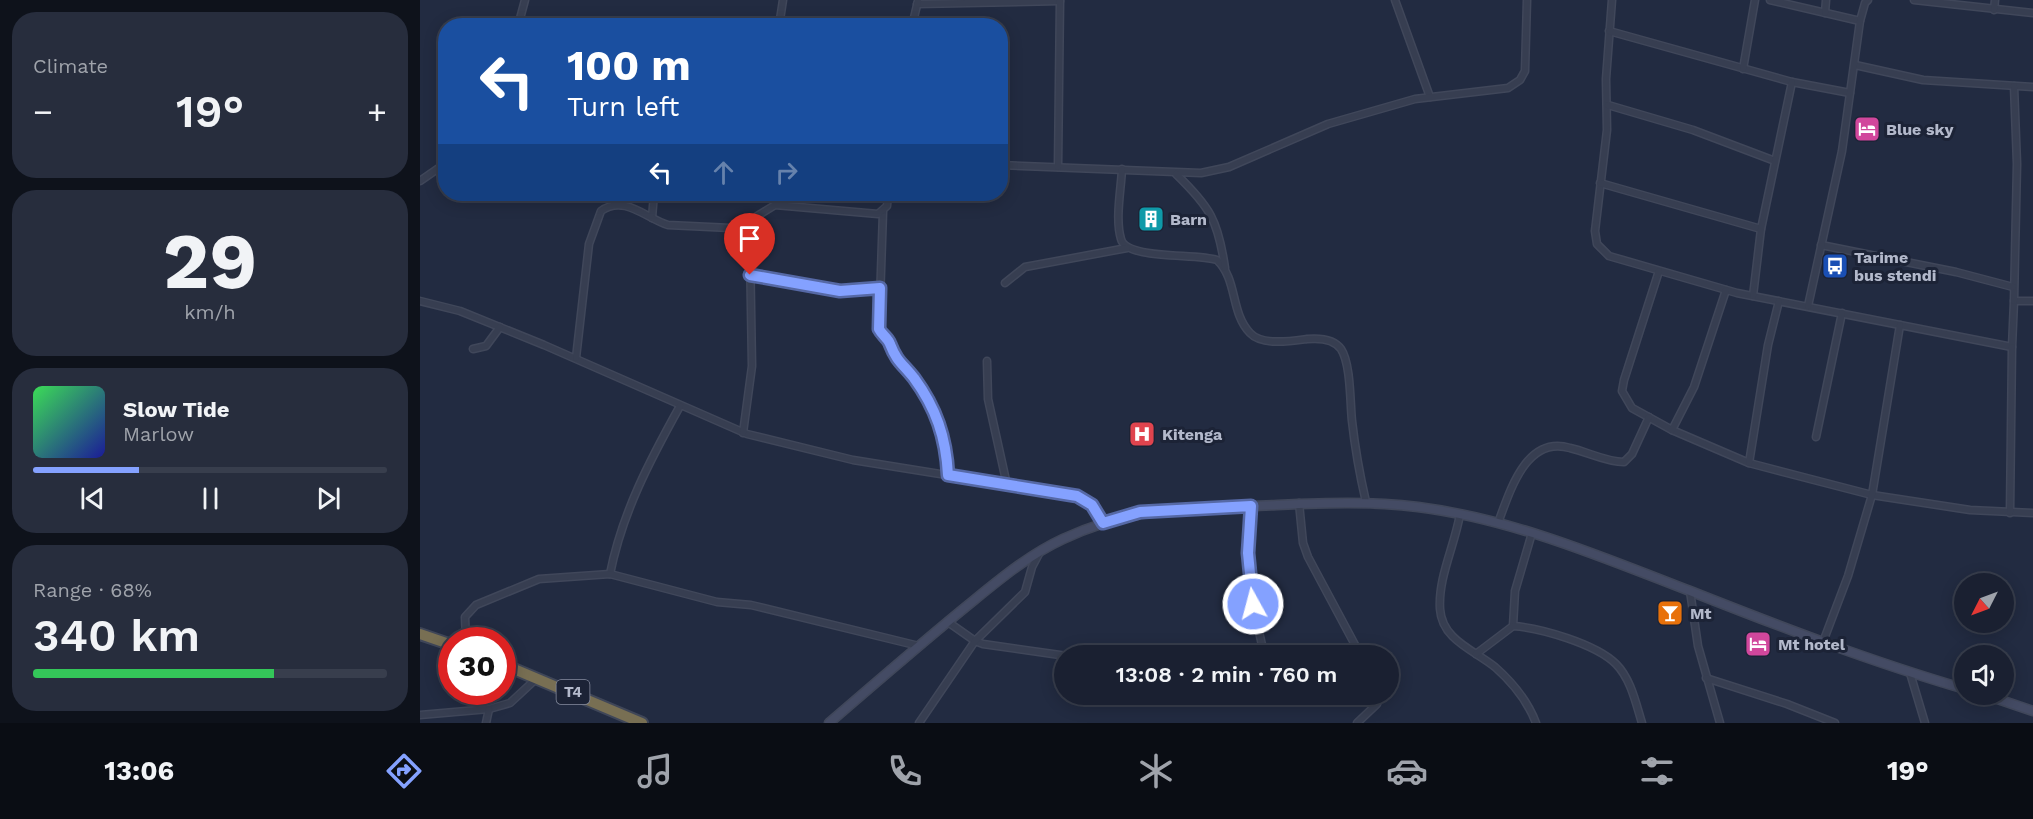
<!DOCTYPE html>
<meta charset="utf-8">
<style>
body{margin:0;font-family:"Work Sans",sans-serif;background:#272d3d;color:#f1f3f6;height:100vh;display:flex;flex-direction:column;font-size:22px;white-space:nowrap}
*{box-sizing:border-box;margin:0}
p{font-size:20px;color:#9fa3ab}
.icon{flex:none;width:33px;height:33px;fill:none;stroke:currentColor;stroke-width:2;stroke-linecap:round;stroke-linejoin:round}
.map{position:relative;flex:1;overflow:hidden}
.panel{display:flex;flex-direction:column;gap:12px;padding:12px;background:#0e121b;width:420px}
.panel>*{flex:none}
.top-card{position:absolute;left:18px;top:18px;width:570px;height:183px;border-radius:24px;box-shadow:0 3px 15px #0003,0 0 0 2px #383e4d;background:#1a4fa0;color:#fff;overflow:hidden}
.needle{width:39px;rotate:228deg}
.tools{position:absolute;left:1534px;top:573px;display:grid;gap:12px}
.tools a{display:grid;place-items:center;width:60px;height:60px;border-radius:50%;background:#1a2031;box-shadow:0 3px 15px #0003,0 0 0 2px #383e4d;font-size:30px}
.speed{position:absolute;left:18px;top:627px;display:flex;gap:12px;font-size:30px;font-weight:700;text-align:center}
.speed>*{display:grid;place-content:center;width:78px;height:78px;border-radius:50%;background:#1a2031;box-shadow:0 3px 15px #0003,0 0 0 2px #383e4d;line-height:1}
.speed .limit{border:9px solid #d22;background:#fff;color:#111}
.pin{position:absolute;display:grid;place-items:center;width:51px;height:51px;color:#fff;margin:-62px -26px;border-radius:50% 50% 50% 0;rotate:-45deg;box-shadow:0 0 6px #0007}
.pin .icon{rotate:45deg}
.me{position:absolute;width:66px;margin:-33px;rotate:353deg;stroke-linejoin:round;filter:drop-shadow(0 0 4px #0008)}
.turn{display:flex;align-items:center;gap:21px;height:126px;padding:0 30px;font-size:27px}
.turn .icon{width:78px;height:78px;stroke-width:2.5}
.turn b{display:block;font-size:42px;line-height:51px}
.lanes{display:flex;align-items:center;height:57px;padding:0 30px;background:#0003;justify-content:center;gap:30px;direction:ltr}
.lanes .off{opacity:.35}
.big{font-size:45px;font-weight:600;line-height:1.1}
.panel .widget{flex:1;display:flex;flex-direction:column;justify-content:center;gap:9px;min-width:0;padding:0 21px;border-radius:24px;background:#272d3d}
.panel .dial{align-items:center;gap:0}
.dial b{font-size:78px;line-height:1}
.song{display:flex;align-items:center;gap:18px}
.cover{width:72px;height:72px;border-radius:9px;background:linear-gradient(135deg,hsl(130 70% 55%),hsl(240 70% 35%))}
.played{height:6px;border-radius:3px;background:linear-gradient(90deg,#84a1ff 30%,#383e4d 30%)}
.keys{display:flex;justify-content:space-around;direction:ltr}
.heat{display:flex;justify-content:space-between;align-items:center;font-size:33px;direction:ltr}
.charge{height:9px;border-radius:4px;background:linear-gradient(90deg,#34c759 68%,#383e4d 0)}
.trip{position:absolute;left:634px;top:645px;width:345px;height:60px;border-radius:30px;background:#1a2031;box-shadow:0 3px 15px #0003,0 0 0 2px #383e4d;font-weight:600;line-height:60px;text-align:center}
.tabs{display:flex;height:96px;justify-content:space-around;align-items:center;background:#0a0d14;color:#9fa3ab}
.tabs .icon{width:42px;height:42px}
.tabs .selected{color:#84a1ff}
.tabs b{font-size:27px;color:#f1f3f6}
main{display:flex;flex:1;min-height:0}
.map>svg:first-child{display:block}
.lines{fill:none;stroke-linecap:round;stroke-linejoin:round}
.street-casing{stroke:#40475a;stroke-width:9}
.secondary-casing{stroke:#40475a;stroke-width:11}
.highway-casing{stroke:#3f4658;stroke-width:14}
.street{stroke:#373e51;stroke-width:6}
.secondary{stroke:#444b64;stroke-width:8}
.highway{stroke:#786f53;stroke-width:10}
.route-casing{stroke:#5669a6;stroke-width:15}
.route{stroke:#84a1ff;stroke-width:10}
.labels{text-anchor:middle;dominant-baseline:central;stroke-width:6;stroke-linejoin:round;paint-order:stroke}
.shield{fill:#1c2336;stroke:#868c9e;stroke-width:1.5}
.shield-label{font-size:15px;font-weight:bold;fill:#b3b9cb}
.poi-label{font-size:16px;font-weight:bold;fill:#b3b9cb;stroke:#1c2336;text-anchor:start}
</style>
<main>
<section class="panel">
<div class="widget"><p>Climate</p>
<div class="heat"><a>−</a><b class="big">19°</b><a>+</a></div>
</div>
<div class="widget dial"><b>29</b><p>km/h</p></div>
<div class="widget">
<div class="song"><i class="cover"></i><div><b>Slow Tide</b><p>Marlow</p></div></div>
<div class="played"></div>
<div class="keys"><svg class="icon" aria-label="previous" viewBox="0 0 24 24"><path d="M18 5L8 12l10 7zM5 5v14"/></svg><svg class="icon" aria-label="pause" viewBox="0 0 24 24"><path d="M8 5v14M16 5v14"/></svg><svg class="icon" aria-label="next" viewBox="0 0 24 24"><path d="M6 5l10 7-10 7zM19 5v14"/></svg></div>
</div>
<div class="widget"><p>Range · 68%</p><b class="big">340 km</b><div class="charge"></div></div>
</section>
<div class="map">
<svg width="1613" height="723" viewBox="0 0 1613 723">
<rect width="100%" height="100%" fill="#222b41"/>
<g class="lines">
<defs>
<g id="street">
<polyline points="975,0 1010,97"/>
<polyline points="1192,0 1186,79 1187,130 1175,231 1177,244 1189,256 1317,293 1592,347 1594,301 1613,301"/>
<polyline points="1350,0 1440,21"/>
<polyline points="1494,0 1613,13"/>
<polyline points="497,4 640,1"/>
<polyline points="1574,10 1575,0"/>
<polyline points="1405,13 1406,0"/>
<polyline points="98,26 105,0"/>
<polyline points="359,26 363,0"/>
<polyline points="492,26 498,1"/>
<polyline points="1189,31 1372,82 1430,93"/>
<polyline points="1435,65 1503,80 1613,87"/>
<polyline points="1323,69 1335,0"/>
<polyline points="1594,86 1597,164 1594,301"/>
<polyline points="1188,105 1273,130 1355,161"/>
<polyline points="580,165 781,173 809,167 908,124 995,99 1088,88 1100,80 1105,71 1107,0"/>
<polyline points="638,167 640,0"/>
<path d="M 702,169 C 701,190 695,219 701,239 C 706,260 777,253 797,260 C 818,280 810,312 830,333 C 842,346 872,341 887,339 C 898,338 914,339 921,349 C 931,364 930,403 932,421 C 935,448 940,476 946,502"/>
<path d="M 756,174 C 790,207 798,220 805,268"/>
<polyline points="0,181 26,163"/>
<polyline points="1180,183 1341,229"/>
<path d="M 463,212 L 459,329 C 462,335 468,338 470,344 C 477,361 483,364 494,378 C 516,408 526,437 528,475"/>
<polyline points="232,218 234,194"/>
<polyline points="1401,245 1536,272 1593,287"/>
<polyline points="1239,271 1204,380 1202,391 1212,408 1252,430 1329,463 1452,495 1550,510 1613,513"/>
<polyline points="330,275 420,291 460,288"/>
<polyline points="585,283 605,267 707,248"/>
<polyline points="1333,296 1341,229 1372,82"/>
<polyline points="0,301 40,311 124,345 327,434 433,460 657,496 671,505 683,523"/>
<polyline points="1388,306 1422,151 1440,21 1445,3 1448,0"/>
<polyline points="53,349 66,346 80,327"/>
<path d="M 156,358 L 169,244 L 181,211 C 204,194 227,219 248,225 L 332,229"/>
<polyline points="567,361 568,399 587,485"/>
<polyline points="1252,430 1274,387 1306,290"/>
<polyline points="323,433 332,366 330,250 337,216 355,205 458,214 467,206 468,194"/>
<polyline points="1396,437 1422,313"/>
<polyline points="1329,463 1348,345 1359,301"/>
<polyline points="879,503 883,543 888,557 941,656"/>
<path d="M 831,506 C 826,557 831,606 845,656"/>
<polyline points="1590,513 1592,347"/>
<path d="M 1040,514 C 1035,545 1018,577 1020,609 C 1022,640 1054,650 1075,667 C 1092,682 1108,702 1116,723"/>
<path d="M 1078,523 C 1090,491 1106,435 1150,448 C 1168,452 1186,462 1204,462 L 1212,454 L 1229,417"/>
<path d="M 190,574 C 202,513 230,460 260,406"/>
<polyline points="1270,591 1278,646 1300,723"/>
<polyline points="528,622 555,641 563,644 647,656"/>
<polyline points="1093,626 1095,591 1112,533"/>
<polyline points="46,640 45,617 56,605 119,579 190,574 297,602 331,605 499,646"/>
<polyline points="1403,642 1428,576 1452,495 1480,325"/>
<path d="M 1056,654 L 1093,626 C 1121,628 1176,644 1196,664 C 1211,679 1216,704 1222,723"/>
<polyline points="1490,673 1505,723"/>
<polyline points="1286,678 1367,704 1415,723"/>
<polyline points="0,715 69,709 90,703 117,678"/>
<polyline points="66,723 69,709"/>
<polyline points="499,723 555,641 605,592 612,567 620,552"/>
<polyline points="937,723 957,704 960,694"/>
</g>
<g id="secondary">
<polyline points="1563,694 1613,711"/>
<path d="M 409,723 C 453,685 497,647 542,610 C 573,585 606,556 643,539 C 712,507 758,510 831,506 C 887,504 942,500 998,507 C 1093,519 1182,557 1270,591 C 1361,627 1452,662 1545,689"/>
</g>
<g id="highway">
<polyline points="0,634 32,645"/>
<polyline points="82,664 222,723"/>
</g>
</defs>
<use href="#street" class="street-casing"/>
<use href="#secondary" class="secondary-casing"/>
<use href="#highway" class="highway-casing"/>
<use href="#street" class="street"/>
<use href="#secondary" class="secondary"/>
<use href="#highway" class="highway"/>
</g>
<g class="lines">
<defs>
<path id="route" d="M 330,275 L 420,291 L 460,288 L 459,329 C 462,335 468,338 470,344 C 477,362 482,363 494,378 C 516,408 526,437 528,475 L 657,496 L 672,505 L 683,523 L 720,512 L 831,506 L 828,553 L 833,604"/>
</defs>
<use href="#route" class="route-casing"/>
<use href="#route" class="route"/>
</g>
<defs>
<symbol id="hotel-square" viewBox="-11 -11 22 22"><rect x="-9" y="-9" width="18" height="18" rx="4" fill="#d1479c" stroke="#1c2336"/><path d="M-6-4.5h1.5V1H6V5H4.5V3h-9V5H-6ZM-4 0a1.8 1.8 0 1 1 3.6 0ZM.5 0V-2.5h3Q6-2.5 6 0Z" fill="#fff"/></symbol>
<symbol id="building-square" viewBox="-11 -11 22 22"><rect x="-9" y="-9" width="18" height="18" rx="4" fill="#0f9aa8" stroke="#1c2336"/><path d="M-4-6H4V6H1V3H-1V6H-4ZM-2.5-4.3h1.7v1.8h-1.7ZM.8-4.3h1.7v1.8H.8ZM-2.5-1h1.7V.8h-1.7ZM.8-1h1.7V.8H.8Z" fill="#fff"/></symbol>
<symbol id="bus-square" viewBox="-11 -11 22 22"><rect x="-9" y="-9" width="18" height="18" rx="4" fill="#1a4fb4" stroke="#1c2336"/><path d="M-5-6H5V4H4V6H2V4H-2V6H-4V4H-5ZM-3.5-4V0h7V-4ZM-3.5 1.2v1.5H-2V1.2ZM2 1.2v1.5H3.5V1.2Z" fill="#fff"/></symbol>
<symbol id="hospital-square" viewBox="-11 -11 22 22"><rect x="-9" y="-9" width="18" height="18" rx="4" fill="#e0444e" stroke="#1c2336"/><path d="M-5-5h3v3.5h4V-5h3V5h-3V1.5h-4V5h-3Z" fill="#fff"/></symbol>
<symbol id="bar-square" viewBox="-11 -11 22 22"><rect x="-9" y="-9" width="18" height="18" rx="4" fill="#e8710a" stroke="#1c2336"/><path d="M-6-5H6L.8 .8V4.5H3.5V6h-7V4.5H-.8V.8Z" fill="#fff"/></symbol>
</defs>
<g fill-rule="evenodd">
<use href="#hotel-square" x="1432" y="114" width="30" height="30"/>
<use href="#building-square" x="716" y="204" width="30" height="30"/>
<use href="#bus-square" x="1400" y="251" width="30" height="30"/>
<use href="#hospital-square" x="707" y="419" width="30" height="30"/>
<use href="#bar-square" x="1235" y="598" width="30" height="30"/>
<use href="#hotel-square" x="1323" y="629" width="30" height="30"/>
</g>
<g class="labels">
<rect class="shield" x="136.5" y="680" width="33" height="24" rx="4.5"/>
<g class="shield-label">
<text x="153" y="692">T4</text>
</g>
<g class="poi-label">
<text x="1466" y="129">Blue sky</text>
<text x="750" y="219">Barn</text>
<text x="1434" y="257">Tarime<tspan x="1434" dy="18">bus stendi</tspan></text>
<text x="742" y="434">Kitenga</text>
<text x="1270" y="613">Mt</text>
<text x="1358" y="644">Mt hotel</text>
</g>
</g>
</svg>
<div class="tools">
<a><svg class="needle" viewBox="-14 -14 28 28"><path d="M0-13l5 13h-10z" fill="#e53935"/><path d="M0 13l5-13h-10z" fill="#9fa3ab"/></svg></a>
<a><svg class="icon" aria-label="sound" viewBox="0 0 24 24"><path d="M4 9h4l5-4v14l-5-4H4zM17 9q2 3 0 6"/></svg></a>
</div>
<div class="speed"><div class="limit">30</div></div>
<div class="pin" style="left:330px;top:275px;background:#d93025"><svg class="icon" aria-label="arrive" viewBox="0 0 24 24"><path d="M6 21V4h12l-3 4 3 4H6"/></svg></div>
<svg class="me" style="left:833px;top:604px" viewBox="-20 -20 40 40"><circle r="17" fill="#84a1ff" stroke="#fff" stroke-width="3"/><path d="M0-11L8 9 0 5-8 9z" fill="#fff"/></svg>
<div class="trip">13:08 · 2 min · 760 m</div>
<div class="top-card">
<div class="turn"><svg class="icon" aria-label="left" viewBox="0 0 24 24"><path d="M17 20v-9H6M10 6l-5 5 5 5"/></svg><div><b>100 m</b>Turn left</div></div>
<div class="lanes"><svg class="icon" aria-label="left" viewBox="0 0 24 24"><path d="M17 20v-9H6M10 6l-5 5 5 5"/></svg><svg class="icon off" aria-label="ahead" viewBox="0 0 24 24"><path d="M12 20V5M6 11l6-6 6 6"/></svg><svg class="icon off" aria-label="right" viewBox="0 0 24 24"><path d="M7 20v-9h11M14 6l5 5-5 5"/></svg></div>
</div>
</div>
</main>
<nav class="tabs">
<b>13:06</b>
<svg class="icon selected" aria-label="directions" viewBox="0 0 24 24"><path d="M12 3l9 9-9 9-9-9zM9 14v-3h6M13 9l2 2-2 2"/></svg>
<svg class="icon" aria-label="music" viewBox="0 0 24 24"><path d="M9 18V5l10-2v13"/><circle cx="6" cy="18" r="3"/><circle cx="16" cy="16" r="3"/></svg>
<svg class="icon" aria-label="phone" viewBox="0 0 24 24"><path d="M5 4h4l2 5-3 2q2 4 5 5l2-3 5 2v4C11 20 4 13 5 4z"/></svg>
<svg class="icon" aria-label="climate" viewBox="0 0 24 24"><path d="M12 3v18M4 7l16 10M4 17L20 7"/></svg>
<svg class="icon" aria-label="car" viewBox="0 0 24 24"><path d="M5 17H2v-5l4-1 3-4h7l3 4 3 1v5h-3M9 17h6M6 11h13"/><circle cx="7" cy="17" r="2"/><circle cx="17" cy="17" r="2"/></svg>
<svg class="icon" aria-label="filters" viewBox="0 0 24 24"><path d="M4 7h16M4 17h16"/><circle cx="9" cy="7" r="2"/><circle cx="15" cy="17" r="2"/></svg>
<b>19°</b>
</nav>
